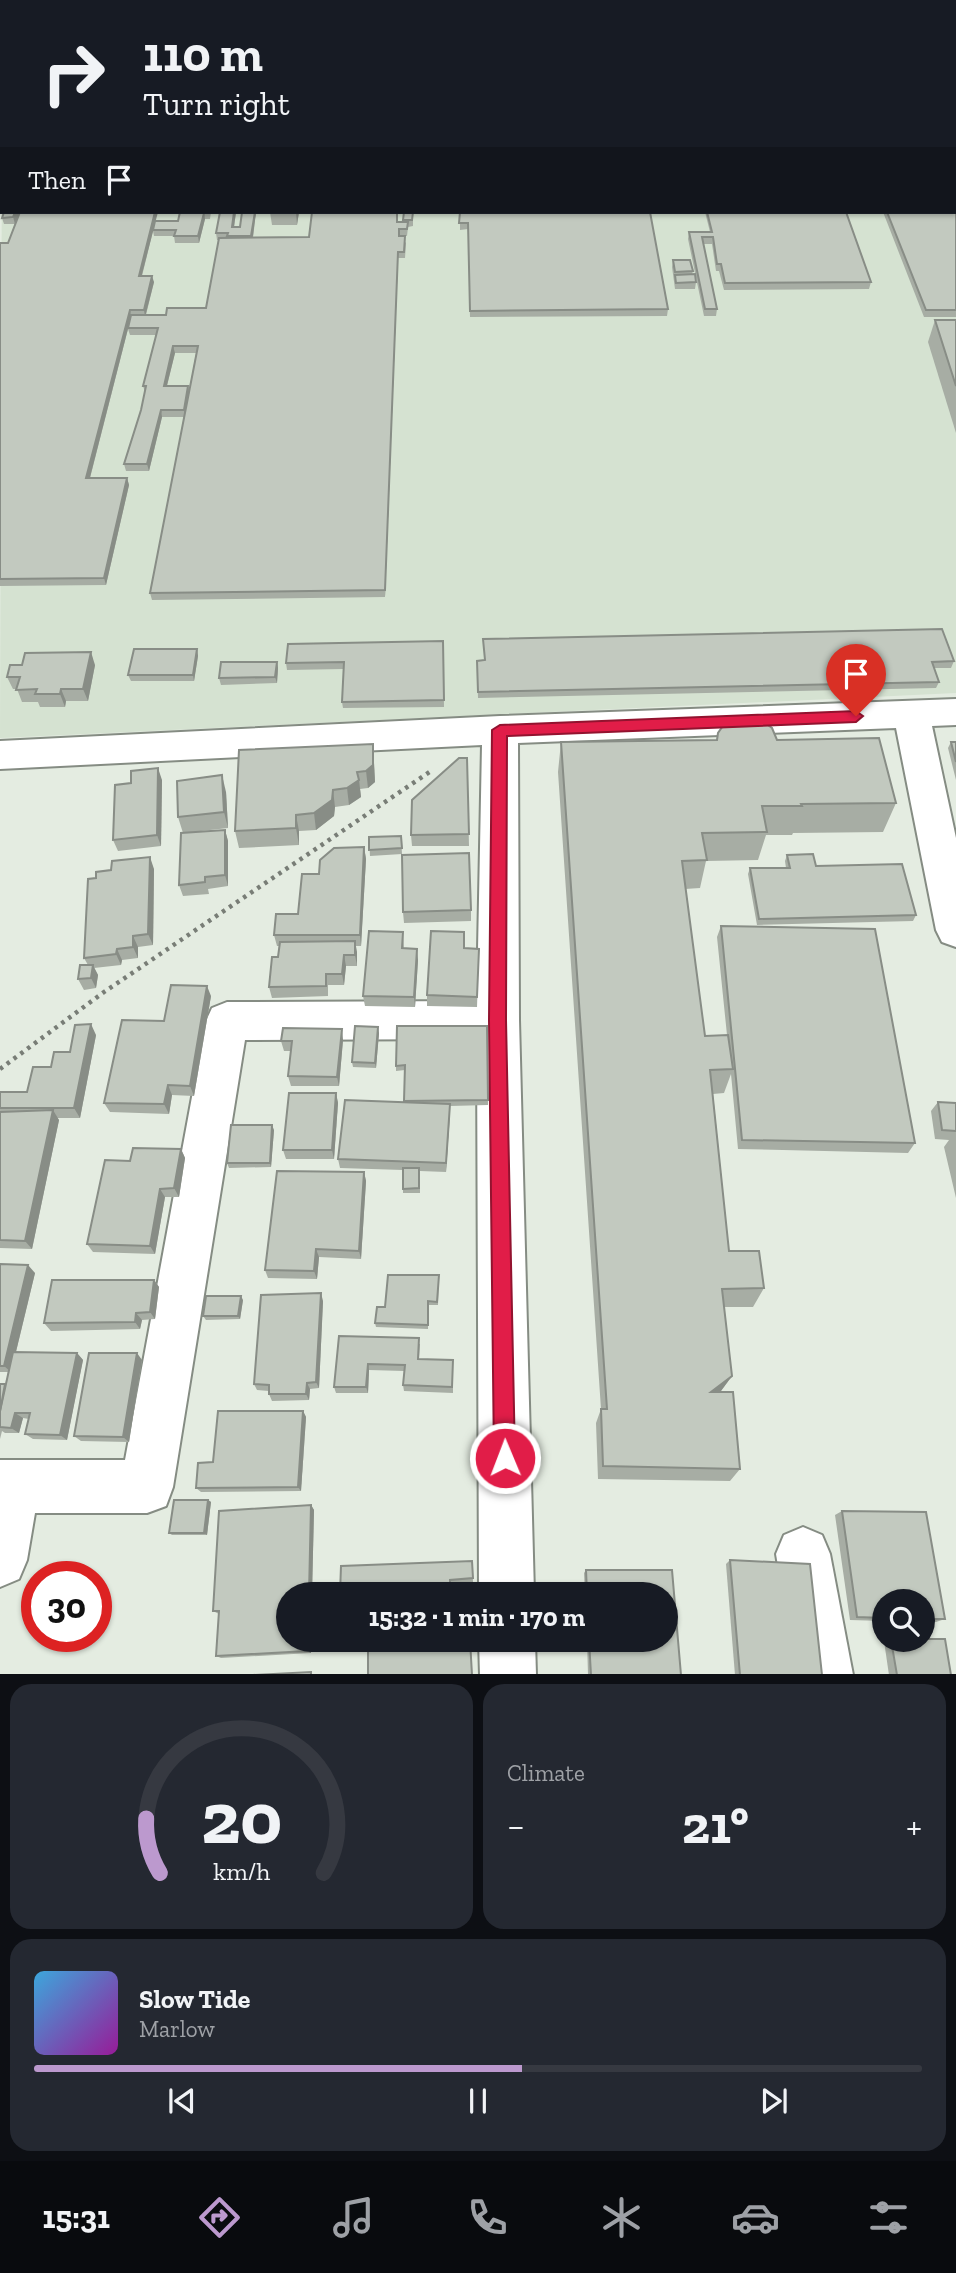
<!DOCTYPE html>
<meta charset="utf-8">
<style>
body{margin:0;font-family:"Zilla Slab",serif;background:#242831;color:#f1f3f6;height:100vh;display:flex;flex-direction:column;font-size:26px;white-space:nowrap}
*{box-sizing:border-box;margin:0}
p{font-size:23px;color:#9ea1a6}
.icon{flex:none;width:38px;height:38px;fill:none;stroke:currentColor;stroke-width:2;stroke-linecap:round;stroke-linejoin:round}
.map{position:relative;height:1674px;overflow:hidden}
.side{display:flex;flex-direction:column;gap:10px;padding:10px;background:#0d0f14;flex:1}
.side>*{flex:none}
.banner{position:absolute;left:0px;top:0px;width:957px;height:214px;box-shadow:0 2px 5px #0004;background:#171b24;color:#f1f3f6;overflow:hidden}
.fabs{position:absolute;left:872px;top:1589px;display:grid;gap:14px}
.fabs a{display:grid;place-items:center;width:63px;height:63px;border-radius:50%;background:#171b24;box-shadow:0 2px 5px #0004;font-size:35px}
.speed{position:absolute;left:21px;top:1561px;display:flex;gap:14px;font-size:35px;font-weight:700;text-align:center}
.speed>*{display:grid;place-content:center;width:91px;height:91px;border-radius:50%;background:#171b24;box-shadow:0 2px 5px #0004;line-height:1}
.speed .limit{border:10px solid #d22;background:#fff;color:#111}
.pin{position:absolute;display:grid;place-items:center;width:60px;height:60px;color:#fff;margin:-72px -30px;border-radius:50% 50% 50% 0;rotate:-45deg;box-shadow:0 0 7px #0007}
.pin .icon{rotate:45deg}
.me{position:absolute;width:77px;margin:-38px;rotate:359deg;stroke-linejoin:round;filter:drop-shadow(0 0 5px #0008)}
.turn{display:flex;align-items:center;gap:24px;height:147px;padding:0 28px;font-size:32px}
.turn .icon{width:91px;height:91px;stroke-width:2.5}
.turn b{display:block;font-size:49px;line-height:60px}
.then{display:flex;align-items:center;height:66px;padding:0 28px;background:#0003;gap:14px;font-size:26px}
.big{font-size:52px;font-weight:800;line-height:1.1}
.side .widget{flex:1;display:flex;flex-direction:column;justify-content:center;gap:10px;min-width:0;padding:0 24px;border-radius:21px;background:#242831}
.side .dial{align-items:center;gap:0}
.dial svg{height:182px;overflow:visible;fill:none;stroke:#363941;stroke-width:7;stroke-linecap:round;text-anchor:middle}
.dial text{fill:#f1f3f6;stroke:none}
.song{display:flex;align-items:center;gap:21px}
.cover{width:84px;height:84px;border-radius:10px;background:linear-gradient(135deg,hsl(200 70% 55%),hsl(300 70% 35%))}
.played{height:7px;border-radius:4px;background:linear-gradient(90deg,#bc99ce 55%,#363941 55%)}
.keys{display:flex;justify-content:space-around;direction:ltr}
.heat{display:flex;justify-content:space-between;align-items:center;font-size:38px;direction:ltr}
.side .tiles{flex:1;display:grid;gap:10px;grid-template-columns:1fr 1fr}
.widget:last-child{grid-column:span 2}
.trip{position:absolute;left:276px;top:1582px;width:402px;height:70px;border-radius:35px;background:#171b24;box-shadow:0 2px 5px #0004;font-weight:800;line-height:70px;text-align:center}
.dock{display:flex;height:112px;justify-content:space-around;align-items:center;background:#090b0e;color:#9ea1a6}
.dock .icon{width:49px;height:49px}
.dock .on{color:#bc99ce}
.dock b{font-size:32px;color:#f1f3f6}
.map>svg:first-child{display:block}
.built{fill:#d5e2d1}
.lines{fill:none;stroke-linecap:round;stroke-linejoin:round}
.minor-casing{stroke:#858c83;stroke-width:4}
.path{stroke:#787d76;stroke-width:4.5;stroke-dasharray:3.5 5;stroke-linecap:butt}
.minor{fill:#fff;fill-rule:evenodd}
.wall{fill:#a7ada4;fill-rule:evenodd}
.shaded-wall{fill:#888d86}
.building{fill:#c2c9bf;stroke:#888d86;stroke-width:2}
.route{fill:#e11d48;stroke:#92132f;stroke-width:2}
</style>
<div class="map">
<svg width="956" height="1675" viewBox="0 0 956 1675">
<rect width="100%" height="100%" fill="#e4ece1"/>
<polygon class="built" points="58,0 956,0 956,693 0,738 2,124 2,212 956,212 956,2"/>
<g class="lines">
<defs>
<g id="minor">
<polygon points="38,0 58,0 37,2"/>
<polygon points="2,84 2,100 0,101 0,85"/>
<polygon points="956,699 956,725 932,726 956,838 956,947 942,942 936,930 896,728 518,743 519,1020 534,1594 479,1594 477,1039 245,1040 173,1487 166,1506 147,1513 35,1513 27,1560 19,1579 0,1587 0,1460 125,1460 206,1021 212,1008 227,1002 477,1001 482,745 0,769 0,741 500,716"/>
<polygon points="803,1527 822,1535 830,1554 853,1675 796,1675 776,1554 784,1535"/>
<polygon points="479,1640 535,1640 536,1675 480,1675"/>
</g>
</defs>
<use href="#minor" class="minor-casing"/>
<polyline class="path" points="0,1069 104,992 431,771"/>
<use href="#minor" class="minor"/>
</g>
<g class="wall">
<polygon points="503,0 709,0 709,2 539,2 539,0 539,2 504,2"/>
<polygon points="880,0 956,0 956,84 956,2 880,2"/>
<polygon points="0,35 2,35 2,53 0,54"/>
<polygon points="956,203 956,317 924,317 883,212 956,212"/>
<path d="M 180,212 L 211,212 L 210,219 L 205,219 L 199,243 L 175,243 L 174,236 L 154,236 L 153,231 L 142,276 L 154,282 L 146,315 L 166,315 L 206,308 L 219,240 L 217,240 L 216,233 L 220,212 L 236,212 L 234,227 L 240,227 L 242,212 L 256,212 L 253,238 L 309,237 L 403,222 L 404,212 L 413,212 L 413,226 L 408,227 L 407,236 L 399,235 L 406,243 L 405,258 L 398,258 L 385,597 L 152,600 L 150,593 L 184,417 L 162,417 L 149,471 L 126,471 L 124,464 L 141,410 L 145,392 L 143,386 L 156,335 L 130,335 L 128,329 L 90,478 L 127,478 L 129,485 L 106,585 L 0,586 L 0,243 L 8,243 L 15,224 L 4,224 L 2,218 L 178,221 ZM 175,353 L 196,353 L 189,391 L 167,386 Z"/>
<polygon points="270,212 299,212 297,225 272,225"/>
<polygon points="460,212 668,309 667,316 470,317 468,229 460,230"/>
<polygon points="705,212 846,212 871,282 869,289 724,290 719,271 716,271 712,244 703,244 717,309 716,316 704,316 688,239 689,232 710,232"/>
<polygon points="673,260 693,271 692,274 696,282 695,289 675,289 672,267"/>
<polygon points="935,320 956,320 956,433 928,342"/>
<polygon points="443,641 444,707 343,708 342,702 344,669 287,670 286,663"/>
<polygon points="197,649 198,656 194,681 131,681 128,675"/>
<polygon points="477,661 954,661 951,668 934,668 939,682 936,688 478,698"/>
<polygon points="277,662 278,668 277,683 221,685 219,678"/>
<polygon points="95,665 88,701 66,701 65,707 40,707 38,702 22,702 17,689 13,689 7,677"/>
<polygon points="718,733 777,740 896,803 883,832 793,833 792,835 766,835 758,860 706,861 700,888 685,889 705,1036 727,1035 717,937 721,926 915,1143 908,1153 738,1149 731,1074 724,1093 713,1094 729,1251 764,1288 753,1307 724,1307 732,1376 720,1392 740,1469 730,1481 598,1479 596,1423 601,1409 558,772 561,742 717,740"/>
<polygon points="951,742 956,742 956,780 948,748"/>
<polygon points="373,744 375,782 368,788 360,789 361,797 349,805 335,807 334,816 316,830 299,831 299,845 239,848 235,831"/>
<polygon points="467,758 469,846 412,846 411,835"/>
<polygon points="162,780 161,846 118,851 113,840"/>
<polygon points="226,792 228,828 192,832 225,830 228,841 228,886 208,889 209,894 183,896 179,885 183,833 178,817"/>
<polygon points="401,836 402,854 370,856 369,837"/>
<polygon points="364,847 366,859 361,946 356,946 357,966 346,966 344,985 328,985 328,996 272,998 269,987 278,957 279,946 277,946 274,935 298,914 319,874"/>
<polygon points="787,855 816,866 916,915 913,921 757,925 748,874 750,868 786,868 785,861"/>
<polygon points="154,869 153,945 138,947 138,958 122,960 121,965 94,968 98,975 96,988 84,990 78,979 88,965 84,958"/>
<polygon points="471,910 471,921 404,923 403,912"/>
<polygon points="403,932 404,948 418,960 415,1007 365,1006 363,996"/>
<polygon points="464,948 479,949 477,1007 427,1006 427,995"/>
<polygon points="211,996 194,1096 172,1095 169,1114 110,1112 104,1103 164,1021"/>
<polygon points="487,1026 488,1105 450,1106 446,1172 420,1171 420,1193 403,1193 403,1170 340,1168 338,1159 404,1103 405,1070 396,1071 396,1066"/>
<polygon points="379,1033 376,1068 353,1067 352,1062"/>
<polygon points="96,1035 80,1118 57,1118 59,1120 32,1249 0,1248 0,1092 27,1092 51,1067 70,1052"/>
<polygon points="343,1040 339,1086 291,1086 288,1076 291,1051 284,1051 281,1041"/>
<polygon points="336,1093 338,1103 334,1159 286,1159 283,1150"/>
<polygon points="938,1102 956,1103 956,1198 944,1147 949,1140 935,1139 931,1111"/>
<polygon points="274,1130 271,1167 229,1168 227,1163"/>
<polygon points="181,1149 185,1158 179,1197 165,1197 155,1254 93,1252 87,1244 130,1161"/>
<polygon points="364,1172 366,1181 361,1259 319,1257 317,1279 268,1278 265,1270"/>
<polygon points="0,1264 35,1273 16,1352 77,1353 83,1360 67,1440 33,1439 25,1434 29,1419 23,1418 19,1433 5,1433 2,1431 0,1439 0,1384 6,1384 8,1372 0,1372"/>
<polygon points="439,1275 438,1305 428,1305 428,1329 376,1327 375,1323 385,1307"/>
<polygon points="154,1280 159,1287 155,1319 142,1320 140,1329 51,1331 44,1323"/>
<polygon points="243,1300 240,1319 206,1320 203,1316"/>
<polygon points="323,1301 319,1388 310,1389 309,1400 272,1401 269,1394 269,1391 257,1390 254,1384"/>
<polygon points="339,1336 420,1344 419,1359 453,1360 453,1393 404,1391 403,1385 404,1371 369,1370 368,1393 336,1393 334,1387"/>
<polygon points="142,1360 129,1442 81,1441 74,1436"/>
<polygon points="303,1411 306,1417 301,1491 201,1492 196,1488 213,1462"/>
<polygon points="208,1500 211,1502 207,1535 172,1535 169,1533"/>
<polygon points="311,1505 314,1510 312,1594 289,1594 289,1640 311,1640 311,1653 221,1658 216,1656 219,1614 213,1611"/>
<polygon points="842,1511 945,1619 936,1622 922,1621 922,1601 884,1601 884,1621 850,1620 835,1515"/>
<polygon points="730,1560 822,1675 735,1675 726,1564"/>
<polygon points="472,1561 473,1582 450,1583 340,1594"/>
<polygon points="586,1570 672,1570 681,1675 588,1675 587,1640 667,1640 667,1594 585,1594 584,1573"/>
<polygon points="339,1640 472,1675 368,1650 341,1652 338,1650"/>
<polygon points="887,1640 922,1640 951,1675 889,1675 884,1641"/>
</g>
<g class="shaded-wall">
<polygon points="15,212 20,212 15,224 13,217"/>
<polygon points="155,212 158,212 140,282 139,276"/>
<polygon points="234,212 236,212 233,234 232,227"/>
<polygon points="255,212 256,212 252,243 251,236"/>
<polygon points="296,212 299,212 297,225"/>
<polygon points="204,213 205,219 199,243 198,236"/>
<polygon points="398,252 398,258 385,597 385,590"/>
<polygon points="152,276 154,282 145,317 144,310"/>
<polygon points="130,310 131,317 88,485 86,478"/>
<polygon points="173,346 175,353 165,393 164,386"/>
<polygon points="188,386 189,393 185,417 184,410"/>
<polygon points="161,410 162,417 149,471 147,464"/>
<polygon points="127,478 129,485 106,585 104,578"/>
<polygon points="197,649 198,656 194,681 193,675"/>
<polygon points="91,652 95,665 88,701 83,689"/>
<polygon points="277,662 278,668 277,683 275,677"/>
<polygon points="61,689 66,701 65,707 60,694"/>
<polygon points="373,744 375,782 368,788 366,771"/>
<polygon points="158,768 162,780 161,846 157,835"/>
<polygon points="222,775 226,792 228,828 224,812"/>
<polygon points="359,780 361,797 349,805 347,788"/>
<polygon points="333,790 335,807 334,816 316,830 314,813"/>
<polygon points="296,815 299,831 299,845 296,828"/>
<polygon points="225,830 228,841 228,886 225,875"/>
<polygon points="364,847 366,859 361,946 360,935"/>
<polygon points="150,857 154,869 153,945 148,934"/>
<polygon points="133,936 138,947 138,958 133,947"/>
<polygon points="355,941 357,952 357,966 355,955"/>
<polygon points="117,949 122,960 121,965 116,954"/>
<polygon points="417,949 418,960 415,1007 414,997"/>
<polygon points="344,955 346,966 344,985 342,974"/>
<polygon points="93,965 98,975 96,988 91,978"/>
<polygon points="207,986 211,996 194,1096 190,1086"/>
<polygon points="91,1024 96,1035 80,1118 74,1108"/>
<polygon points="378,1027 379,1033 376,1068 375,1063"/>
<polygon points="342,1029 343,1040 339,1086 337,1077"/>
<polygon points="168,1085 172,1095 169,1114 164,1104"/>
<polygon points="336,1093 338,1103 334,1159 332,1150"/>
<polygon points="450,1104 450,1114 446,1172 446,1163"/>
<polygon points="53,1110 59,1120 32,1249 25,1241"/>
<polygon points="272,1125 274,1130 271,1167 270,1163"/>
<polygon points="181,1149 185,1158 179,1197 174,1188"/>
<polygon points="364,1172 366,1181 361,1259 359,1251"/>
<polygon points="160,1189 165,1197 155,1254 150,1246"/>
<polygon points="316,1249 319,1257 317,1279 314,1271"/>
<polygon points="28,1265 35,1273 11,1372 4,1366"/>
<polygon points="154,1280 159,1287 155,1319 150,1312"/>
<polygon points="321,1293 323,1301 319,1388 316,1382"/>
<polygon points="241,1296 243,1300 240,1319 238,1316"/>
<polygon points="136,1313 142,1320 140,1329 135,1322"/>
<polygon points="77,1353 83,1360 67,1440 60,1435"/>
<polygon points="137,1353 142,1360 129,1442 123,1437"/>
<polygon points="368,1364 369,1370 368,1393 366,1387"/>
<polygon points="732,1376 721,1391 702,1407 711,1392"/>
<polygon points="307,1383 310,1389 309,1400 306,1394"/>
<polygon points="303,1411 306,1417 301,1491 298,1487"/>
<polygon points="15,1413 23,1418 19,1433 11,1428"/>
<polygon points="208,1500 211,1502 207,1535 204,1533"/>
<polygon points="311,1505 314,1510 312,1594 309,1594"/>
<polygon points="308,1640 311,1640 311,1653 307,1651"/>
</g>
<g class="building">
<polygon points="102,0 327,0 327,2 101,2"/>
<polygon points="372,0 420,0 420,2 371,2"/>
<polygon points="541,0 709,0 709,2 542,2"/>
<polygon points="733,0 875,0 876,2 734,2"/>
<polygon points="894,0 956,0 956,63 956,2 895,2"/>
<polygon points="956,202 956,310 926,310 887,212 956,212"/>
<polygon points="4,212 15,212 13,217 2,218"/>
<polygon points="20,212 155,212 139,276 152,276 144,310 130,310 86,478 127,478 104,578 0,579 0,243 8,243"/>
<polygon points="180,212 209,212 204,213 198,236 174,236 176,230 153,230 155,221 178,221"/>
<polygon points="220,212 234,212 232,227 240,227 242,212 255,212 251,236 227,236 228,233 216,233"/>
<polygon points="312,212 397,212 397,222 408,222 407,229 399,229 399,236 405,236 404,252 398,252 385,590 150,593 198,346 173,346 164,386 188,386 184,410 161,410 147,464 124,464 141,410 146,386 143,386 158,328 128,328 131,315 166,315 167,308 206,308 219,238 309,237"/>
<polygon points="404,212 413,212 412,220 403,220"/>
<polygon points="460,212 650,212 668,309 470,311 468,223 459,223"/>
<polygon points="707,212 846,212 871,282 725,283 721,264 717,264 713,237 702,237 717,309 705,309 689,232 712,232"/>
<polygon points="673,260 690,260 693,271 675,272"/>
<polygon points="695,274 696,282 676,283 675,275"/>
<polygon points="935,320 956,320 956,386"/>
<polygon points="942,629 954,661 932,662 939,682 478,692 477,661 485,660 483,639"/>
<polygon points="443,641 444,700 342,702 344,662 286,663 288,644"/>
<polygon points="134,649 197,649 193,675 128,675"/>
<polygon points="91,652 83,689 61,689 60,694 35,694 37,689 16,690 20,677 7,677 10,665 22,665 25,653"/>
<polygon points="221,662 277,662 275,677 219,678"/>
<polygon points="746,716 765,723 772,728 777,740 879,738 896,803 801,804 802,806 762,806 767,832 702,833 707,860 682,861 705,1036 728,1035 733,1069 710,1070 729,1251 759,1251 764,1288 722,1289 732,1376 711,1392 733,1392 740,1469 603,1466 601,1409 607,1409 561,742 717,740 718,733 725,723"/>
<polygon points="951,742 956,742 956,762"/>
<polygon points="373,744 373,765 366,771 357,772 359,780 347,788 333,790 332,800 314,813 296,815 296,828 235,831 239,750"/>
<polygon points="459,758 467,758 469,834 411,835 412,800"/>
<polygon points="158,768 157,835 113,840 115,785 131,783 131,771"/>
<polygon points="222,775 224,812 178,817 177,781"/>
<polygon points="225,830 225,875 205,877 205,882 179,885 181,833"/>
<polygon points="401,836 402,848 369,850 369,837"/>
<polygon points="364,847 360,935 274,935 276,914 298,914 302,874 319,874 320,860 334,848"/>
<polygon points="469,853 471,910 403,912 402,855"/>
<polygon points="813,854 816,866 902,864 916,915 759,919 750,868 790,868 787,855"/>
<polygon points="150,857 148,934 133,936 133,947 117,949 116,954 84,958 88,879 96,878 96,872 111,870 112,861"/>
<polygon points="721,926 875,929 915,1143 742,1140"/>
<polygon points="369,931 403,932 402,948 417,949 414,997 363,996"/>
<polygon points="431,931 464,932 464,948 479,949 477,997 427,995"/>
<polygon points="355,941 355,955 344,955 342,974 326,974 326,986 269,987 272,957 278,957 280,942"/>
<polygon points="80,965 93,965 91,978 78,979"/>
<polygon points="171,985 207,986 190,1086 168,1085 164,1104 104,1103 122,1020 164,1021"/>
<polygon points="91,1024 74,1108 0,1108 0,1092 27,1092 33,1067 51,1067 54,1052 70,1052 75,1025"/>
<polygon points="355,1026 378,1027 375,1063 352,1062"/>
<polygon points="397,1026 487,1026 488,1100 404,1101 405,1065 396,1066"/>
<polygon points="283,1028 342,1029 337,1077 288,1076 292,1041 281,1041"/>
<polygon points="289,1093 336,1093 332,1150 283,1150"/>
<polygon points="345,1100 450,1104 446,1163 338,1159"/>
<polygon points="938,1102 956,1103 956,1131 942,1130"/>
<polygon points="53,1110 25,1241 0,1240 0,1112"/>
<polygon points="231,1125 272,1125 270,1163 227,1163"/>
<polygon points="133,1148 181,1149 174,1188 160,1189 150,1246 87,1244 105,1160 130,1161"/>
<polygon points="403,1168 419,1168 419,1188 403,1189"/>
<polygon points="277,1171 364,1172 359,1251 316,1249 314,1271 265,1270"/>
<polygon points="0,1264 28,1265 4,1366 0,1366"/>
<polygon points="388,1275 439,1275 437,1302 428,1301 428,1325 375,1323 377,1307 385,1307"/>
<polygon points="52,1280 154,1280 150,1312 136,1313 135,1322 44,1323"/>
<polygon points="321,1293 316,1382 307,1383 306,1394 269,1394 269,1385 254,1384 261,1295"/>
<polygon points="206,1296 241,1296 238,1316 203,1316"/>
<polygon points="339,1336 419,1338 418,1359 453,1360 452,1387 403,1385 405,1365 368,1364 366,1387 334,1387"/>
<polygon points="13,1352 77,1353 60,1435 25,1434 30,1413 15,1413 11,1428 0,1427 0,1411"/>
<polygon points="89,1353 137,1353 123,1437 74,1436"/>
<polygon points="0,1384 5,1384 0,1411"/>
<polygon points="218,1411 303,1411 298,1487 196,1488 198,1463 213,1462"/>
<polygon points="174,1500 208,1500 204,1533 169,1533"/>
<polygon points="311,1505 309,1594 289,1594 289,1640 308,1640 307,1651 216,1656 219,1611 213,1611 219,1511"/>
<polygon points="842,1511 926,1512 945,1619 922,1619 922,1601 884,1601 884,1618 857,1617"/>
<polygon points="730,1560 810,1564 822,1675 740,1675"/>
<polygon points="472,1561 473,1578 450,1580 450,1594 340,1594 341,1566"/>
<polygon points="586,1570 672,1570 681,1675 591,1675 589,1640 667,1640 667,1594 587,1594"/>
<polygon points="922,1639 945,1639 951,1675 897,1675 891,1640 922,1640"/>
<polygon points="339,1640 470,1640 472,1675 368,1675 368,1648 338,1650"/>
<polygon points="311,1672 311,1675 253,1675"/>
</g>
<polygon class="route" points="856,711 863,716 856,722 507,736 506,1020 515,1458 512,1465 505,1468 497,1465 494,1458 489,1020 492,730 500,725"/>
</svg>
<div class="fabs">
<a><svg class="icon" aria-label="search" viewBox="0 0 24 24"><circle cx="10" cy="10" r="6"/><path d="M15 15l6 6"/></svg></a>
</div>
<div class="speed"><div class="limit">30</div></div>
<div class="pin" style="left:856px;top:716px;background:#d93025"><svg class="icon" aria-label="arrive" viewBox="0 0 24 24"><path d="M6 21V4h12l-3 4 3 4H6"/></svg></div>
<svg class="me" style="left:505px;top:1458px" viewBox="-20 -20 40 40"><circle r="17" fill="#e11d48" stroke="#fff" stroke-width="3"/><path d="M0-11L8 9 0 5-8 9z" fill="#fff"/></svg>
<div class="trip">15:32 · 1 min · 170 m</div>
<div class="banner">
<div class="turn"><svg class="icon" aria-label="right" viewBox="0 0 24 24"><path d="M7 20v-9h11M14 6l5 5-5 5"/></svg><div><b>110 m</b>Turn right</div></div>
<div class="then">Then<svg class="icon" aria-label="arrive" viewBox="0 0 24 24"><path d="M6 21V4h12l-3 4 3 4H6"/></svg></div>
</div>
</div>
<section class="side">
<div class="tiles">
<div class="widget dial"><svg viewBox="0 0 100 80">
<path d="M14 69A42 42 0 1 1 86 69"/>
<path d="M14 69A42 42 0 0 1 8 45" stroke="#bc99ce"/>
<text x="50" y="56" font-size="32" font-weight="700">20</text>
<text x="50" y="72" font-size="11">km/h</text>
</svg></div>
<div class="widget"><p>Climate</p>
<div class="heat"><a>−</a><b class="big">21°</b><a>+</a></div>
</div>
<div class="widget">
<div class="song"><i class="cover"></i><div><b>Slow Tide</b><p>Marlow</p></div></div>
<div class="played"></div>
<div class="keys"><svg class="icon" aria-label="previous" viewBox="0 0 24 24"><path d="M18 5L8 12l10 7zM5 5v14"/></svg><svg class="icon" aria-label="pause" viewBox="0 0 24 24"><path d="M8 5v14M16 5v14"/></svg><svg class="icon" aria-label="next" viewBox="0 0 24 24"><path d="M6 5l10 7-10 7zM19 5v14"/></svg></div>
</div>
</div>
</section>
<nav class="dock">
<b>15:31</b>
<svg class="icon on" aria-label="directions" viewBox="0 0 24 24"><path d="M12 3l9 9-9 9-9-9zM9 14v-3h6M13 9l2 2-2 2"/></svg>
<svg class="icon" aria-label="music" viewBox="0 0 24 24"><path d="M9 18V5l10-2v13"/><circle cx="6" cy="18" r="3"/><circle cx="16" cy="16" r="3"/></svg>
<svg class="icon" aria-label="phone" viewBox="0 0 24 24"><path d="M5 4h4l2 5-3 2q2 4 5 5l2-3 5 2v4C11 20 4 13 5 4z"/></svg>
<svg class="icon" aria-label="climate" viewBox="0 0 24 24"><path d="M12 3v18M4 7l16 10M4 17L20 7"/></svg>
<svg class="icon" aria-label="car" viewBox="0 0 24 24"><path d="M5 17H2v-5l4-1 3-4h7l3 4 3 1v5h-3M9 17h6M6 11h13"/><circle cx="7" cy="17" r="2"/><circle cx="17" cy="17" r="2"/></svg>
<svg class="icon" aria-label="filters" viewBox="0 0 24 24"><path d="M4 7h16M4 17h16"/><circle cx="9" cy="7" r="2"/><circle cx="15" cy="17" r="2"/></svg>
</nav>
